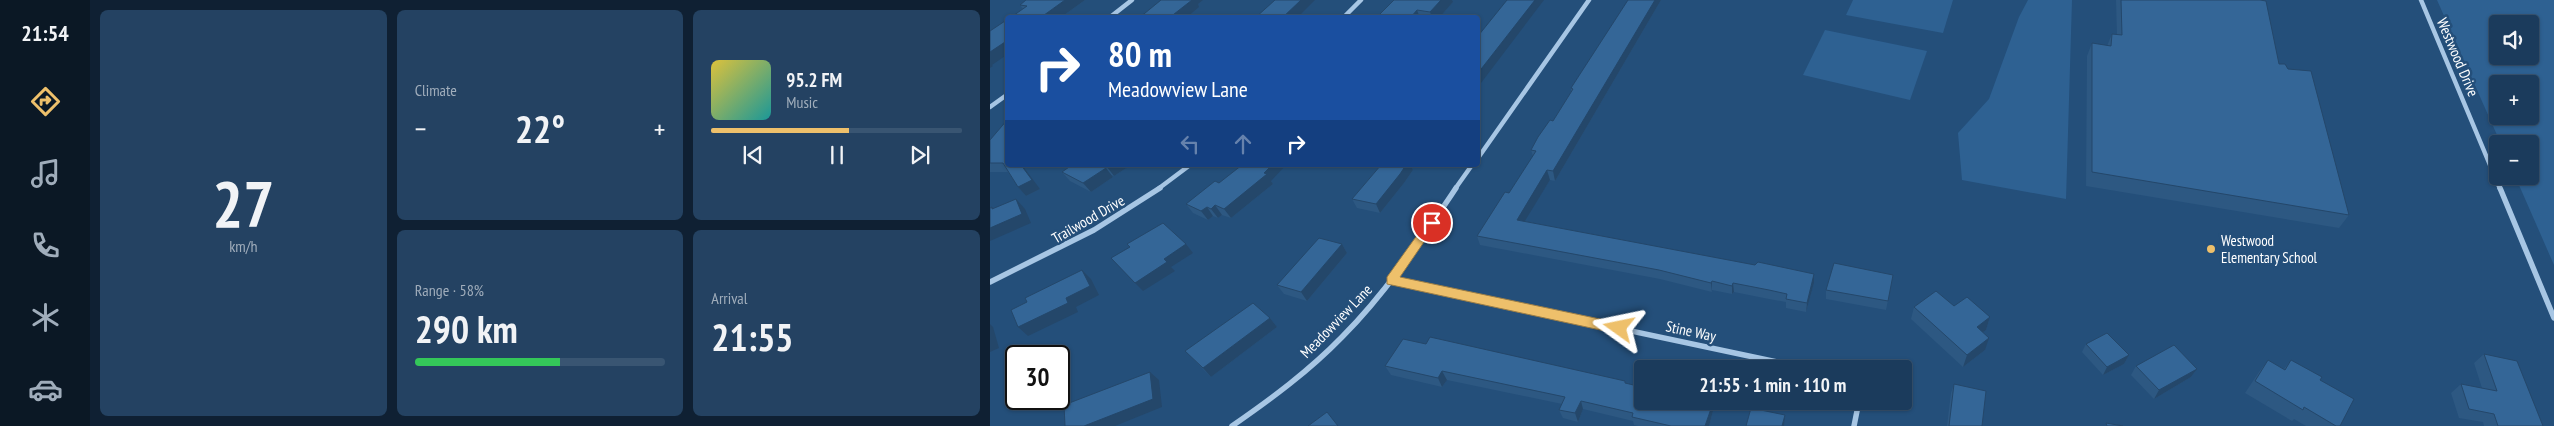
<!DOCTYPE html>
<meta charset="utf-8">
<style>
body{margin:0;font-family:"PT Sans Narrow",sans-serif;background:#244262;color:#f1f3f6;height:100vh;display:flex;flex-direction:column;font-size:19px;white-space:nowrap}
*{box-sizing:border-box;margin:0}
p{font-size:16px;color:#a0adbb}
.icon{flex:none;width:28px;height:28px;fill:none;stroke:currentColor;stroke-width:2;stroke-linecap:round;stroke-linejoin:round}
.map{position:relative;flex:1;overflow:hidden}
.side{display:flex;flex-direction:column;gap:10px;padding:10px;background:#0f2033;width:900px}
.side>*{flex:none}
.top-card{position:absolute;left:15px;top:15px;width:475px;height:152px;border-radius:5px;box-shadow:0 1px 4px #0004,0 0 0 1px #395572;background:#1a4fa0;color:#fff;overflow:hidden}
.fabs{position:absolute;left:1499px;top:15px;display:grid;gap:10px}
.fabs a{display:grid;place-items:center;width:50px;height:50px;border-radius:5px;background:#1b3b5c;box-shadow:0 1px 4px #0004,0 0 0 1px #395572;font-size:25px}
.speed{position:absolute;left:15px;top:345px;display:flex;gap:10px;font-size:25px;font-weight:700;text-align:center}
.speed>*{display:grid;place-content:center;width:65px;height:65px;border-radius:50%;background:#1b3b5c;box-shadow:0 1px 4px #0004,0 0 0 1px #395572;line-height:1}
.speed .limit{border:2px solid #111;border-radius:8px;background:#fff;color:#111}
.pin{position:absolute;display:grid;place-items:center;width:42px;height:42px;color:#fff;margin:-21px;border:2px solid #fff;border-radius:50%;box-shadow:0 1px 5px #0007}
.me{position:absolute;width:55px;margin:-28px;rotate:282deg;stroke-linejoin:round;filter:drop-shadow(0 0 4px #0008)}
.turn{display:flex;align-items:center;gap:18px;height:105px;padding:0 20px;font-size:22px}
.turn .icon{width:65px;height:65px;stroke-width:2.5}
.turn b{display:block;font-size:35px;line-height:42px}
.lanes{display:flex;align-items:center;height:48px;padding:0 20px;background:#0003;justify-content:center;gap:25px;direction:ltr}
.lanes .off{opacity:.35}
.big{font-size:38px;font-weight:600;line-height:1.1}
.side .tile{flex:1;display:flex;flex-direction:column;justify-content:center;gap:8px;min-width:0;padding:0 18px;border-radius:8px;background:#244262}
.side .dial{align-items:center;gap:0}
.dial b{font-size:65px;line-height:1}
.song{display:flex;align-items:center;gap:15px}
.cover{width:60px;height:60px;border-radius:8px;background:linear-gradient(135deg,hsl(50 70% 55%),hsl(180 70% 35%))}
.played{height:5px;border-radius:2px;background:linear-gradient(90deg,#eec06b 55%,#395572 55%)}
.keys{display:flex;justify-content:space-around;direction:ltr}
.heat{display:flex;justify-content:space-between;align-items:center;font-size:28px;direction:ltr}
.charge{height:8px;border-radius:4px;background:linear-gradient(90deg,#34c759 58%,#395572 0)}
.side .tiles{flex:1;display:grid;gap:10px;grid-template-columns:repeat(3,1fr)}
.tile:first-child{grid-row:span 2}
.trip{position:absolute;left:644px;top:360px;width:278px;height:50px;border-radius:5px;background:#1b3b5c;box-shadow:0 1px 4px #0004,0 0 0 1px #395572;font-weight:600;line-height:50px;text-align:center}
main{display:flex;flex:1;min-height:0}
.dock{display:flex;flex-direction:column;width:90px;justify-content:space-around;align-items:center;background:#0b1825;color:#a0adbb}
.dock .icon{width:35px;height:35px}
.dock .active{color:#eec06b}
.dock b{font-size:22px;color:#f1f3f6}
.map>svg:first-child{display:block}
.green{fill:#2e6192;fill-rule:evenodd}
.lines{fill:none;stroke-linecap:round;stroke-linejoin:round}
.street-far1{stroke:#a7c6e4;stroke-width:4.5}
.street{stroke:#a7c6e4;stroke-width:5.5}
.wall{fill:#2d5882}
.shaded-wall{fill:#24476a}
.building{fill:#346697;stroke:#24476a}
.route{fill:#eec06b;stroke:#9b7d46}
.poi-dot{fill:#eec06b;stroke:#244f7a;stroke-width:2}
.labels{text-anchor:middle;dominant-baseline:central;stroke-width:5;stroke-linejoin:round;paint-order:stroke}
.street-label{font-size:15px;fill:#fff;stroke:#244f7a}
.poi-label{font-size:15px;fill:#fff;stroke:#244f7a;text-anchor:start}
</style>
<main>
<nav class="dock">
<b>21:54</b>
<svg class="icon active" aria-label="directions" viewBox="0 0 24 24"><path d="M12 3l9 9-9 9-9-9zM9 14v-3h6M13 9l2 2-2 2"/></svg>
<svg class="icon" aria-label="music" viewBox="0 0 24 24"><path d="M9 18V5l10-2v13"/><circle cx="6" cy="18" r="3"/><circle cx="16" cy="16" r="3"/></svg>
<svg class="icon" aria-label="phone" viewBox="0 0 24 24"><path d="M5 4h4l2 5-3 2q2 4 5 5l2-3 5 2v4C11 20 4 13 5 4z"/></svg>
<svg class="icon" aria-label="climate" viewBox="0 0 24 24"><path d="M12 3v18M4 7l16 10M4 17L20 7"/></svg>
<svg class="icon" aria-label="car" viewBox="0 0 24 24"><path d="M5 17H2v-5l4-1 3-4h7l3 4 3 1v5h-3M9 17h6M6 11h13"/><circle cx="7" cy="17" r="2"/><circle cx="17" cy="17" r="2"/></svg>
</nav>
<section class="side">
<div class="tiles">
<div class="tile dial"><b>27</b><p>km/h</p></div>
<div class="tile"><p>Climate</p>
<div class="heat"><a>−</a><b class="big">22°</b><a>+</a></div>
</div>
<div class="tile">
<div class="song"><i class="cover"></i><div><b>95.2 FM</b><p>Music</p></div></div>
<div class="played"></div>
<div class="keys"><svg class="icon" aria-label="previous" viewBox="0 0 24 24"><path d="M18 5L8 12l10 7zM5 5v14"/></svg><svg class="icon" aria-label="pause" viewBox="0 0 24 24"><path d="M8 5v14M16 5v14"/></svg><svg class="icon" aria-label="next" viewBox="0 0 24 24"><path d="M6 5l10 7-10 7zM19 5v14"/></svg></div>
</div>
<div class="tile"><p>Range · 58%</p><b class="big">290 km</b><div class="charge"></div></div>
<div class="tile"><p>Arrival</p><b class="big">21:55</b></div>
</div>
</section>
<div class="map">
<svg width="1564" height="426" viewBox="0 0 1564 426">
<rect width="100%" height="100%" fill="#244f7a"/>
<g class="green">
<polygon points="863,0 963,0 953,33 856,15"/>
<polygon points="1038,0 1082,0 1076,199 972,180 968,133 999,99 1029,17"/>
<path d="M 1447,0 L 1564,0 L 1564,265 L 1525,176 L 1540,176 L 1540,144 L 1511,144 ZM 1508,24 L 1540,24 L 1540,56 L 1508,56 ZM 1508,84 L 1540,84 L 1540,116 L 1508,116 Z"/>
<polygon points="835,30 937,51 920,100 813,75"/>
</g>
<g class="lines">
<g class="street-far1">
<polyline points="1431,0 1510,189"/>
<polyline points="119,18 142,0"/>
<polyline points="353,18 371,0"/>
<polyline points="0,107 18,94"/>
<polyline points="488,158 599,0"/>
<polyline points="168,189 200,165"/>
<polyline points="465,189 482,165"/>
</g>
<g class="street">
<polyline points="1510,188 1564,318"/>
<polyline points="401,280 820,369"/>
<polyline points="0,282 104,230 170,188"/>
<path d="M 242,426 C 281,399 319,371 352,337 C 396,293 431,240 466,188"/>
<polyline points="864,426 869,401"/>
</g>
</g>
<g class="wall">
<polygon points="36,0 95,0 70,18 33,9 30,5"/>
<polygon points="638,0 671,0 565,181 560,180 534,221 824,283 816,312 796,308 796,302 779,299 744,292 742,294 722,290 722,292 670,279 490,245 487,236 519,193 543,156 541,150 563,121 581,92 581,88"/>
<polygon points="1126,0 1270,0 1289,64 1359,215 1349,228 1096,186 1097,56 1102,43 1117,46 1122,34 1127,35"/>
<polygon points="463,2 449,18 386,18"/>
<polygon points="0,140 50,189 36,196 28,187 18,172 0,172"/>
<polygon points="82,165 141,165 124,176 121,175 123,177 101,192 80,181 72,172"/>
<polygon points="391,165 424,165 422,168 423,170 414,183 390,213 367,208 362,199"/>
<polygon points="281,181 283,184 241,218 232,215 228,218 223,216 218,220 203,213 196,204 229,183"/>
<polygon points="352,244 357,253 317,301 294,294 287,285"/>
<polygon points="903,275 896,310 836,299 836,290"/>
<polygon points="964,306 1000,317 996,330 993,332 995,350 973,367 921,319 924,307"/>
<polygon points="280,318 287,327 221,377 195,351"/>
<polygon points="436,344 635,381 636,384 723,403 723,411 719,426 648,426 644,425 643,421 593,409 588,422 573,418 569,410 572,404 457,380 452,387 401,375 395,366"/>
<polygon points="1096,344 1139,355 1134,364 1113,375 1092,352"/>
<polygon points="1494,354 1553,426 1494,426 1493,422 1469,418 1461,393 1471,384 1492,388 1484,363"/>
<polygon points="1278,360 1294,369 1301,360 1330,380 1350,426 1316,426 1304,419 1302,421 1255,393 1269,372"/>
<polygon points="1146,366 1207,369 1201,377 1164,399 1141,375"/>
<polygon points="964,384 992,426 957,426 961,393"/>
</g>
<g class="shaded-wall">
<polygon points="75,0 95,0 70,18 50,18"/>
<polygon points="202,0 213,0 208,4 209,7 196,18 179,18"/>
<polygon points="311,0 325,0 307,18 292,18"/>
<polygon points="451,0 462,0 463,2 449,18 442,18 440,12"/>
<polygon points="545,0 554,0 488,87 488,73"/>
<polygon points="665,0 671,0 565,181 563,171"/>
<polygon points="427,10 430,18 420,18"/>
<polygon points="18,40 18,54 2,65 3,66 0,68 0,52"/>
<polygon points="31,165 32,165 50,189 36,196 28,187"/>
<polygon points="120,165 141,165 124,176 117,167"/>
<polygon points="282,165 296,165 281,181 283,184 241,218 234,209 274,173"/>
<polygon points="416,165 424,165 422,168 423,170 414,183 390,213 386,204"/>
<polygon points="116,168 123,177 101,192 93,183"/>
<polygon points="557,170 560,180 530,229 527,220"/>
<polygon points="26,199 35,209 41,223 0,241 0,228"/>
<polygon points="225,205 232,215 228,218 221,209"/>
<polygon points="217,207 223,216 218,220 211,211"/>
<polygon points="196,244 203,253 181,267 185,271 153,291 145,283 174,259"/>
<polygon points="352,244 357,253 317,301 311,292"/>
<polygon points="92,270 101,279 109,295 86,307 88,312 38,336 28,327"/>
<polygon points="824,274 824,283 816,312 817,303"/>
<polygon points="722,281 722,292 721,283"/>
<polygon points="743,283 744,292 742,294 742,286"/>
<polygon points="1000,317 996,330 983,339 987,327"/>
<polygon points="280,318 287,327 221,377 213,368"/>
<polygon points="0,324 3,327 9,348 0,352"/>
<polygon points="999,338 995,350 973,367 977,355"/>
<polygon points="1139,355 1134,364 1113,375 1117,367"/>
<polygon points="1207,369 1201,377 1164,399 1169,390"/>
<polygon points="452,371 457,380 452,387 448,378"/>
<polygon points="160,372 169,380 172,407 125,426 94,426"/>
<polygon points="591,401 593,409 588,422 585,413"/>
<polygon points="723,403 723,411 719,426 715,426"/>
<polygon points="795,415 794,426 792,426"/>
</g>
<g class="building">
<polygon points="36,0 75,0 50,18 20,18 37,6 30,5"/>
<polygon points="171,0 202,0 179,18 149,18"/>
<polygon points="285,0 311,0 292,18 265,18"/>
<polygon points="404,0 451,0 440,12 427,10 420,18 386,18"/>
<polygon points="517,0 545,0 488,73 488,36"/>
<polygon points="638,0 665,0 563,171 557,170 527,220 765,265 768,262 824,274 817,303 796,299 797,294 779,290 743,283 742,286 722,281 721,283 669,270 487,236 515,192 519,193 546,151 541,150 548,137 560,120 563,121 583,89 581,88"/>
<polygon points="1131,0 1270,0 1276,1 1289,64 1295,64 1298,69 1321,71 1359,215 1102,172 1102,43 1121,46 1122,34 1132,35"/>
<polygon points="18,19 18,40 0,52 0,31"/>
<polygon points="18,119 18,165 31,165 42,180 28,187 13,163 0,163 0,140"/>
<polygon points="82,165 120,165 117,167 113,165 116,168 93,183 72,172"/>
<polygon points="252,165 282,165 274,173 277,174 234,209 225,205 221,209 217,207 211,211 196,204 225,181 229,183"/>
<polygon points="391,165 416,165 410,174 386,204 362,199"/>
<polygon points="26,199 32,214 0,228 0,208 2,207 2,209"/>
<polygon points="173,223 196,244 174,259 177,262 145,283 121,258 140,247 137,244"/>
<polygon points="329,238 352,244 311,292 287,285"/>
<polygon points="844,263 903,275 898,301 836,290"/>
<polygon points="92,270 100,286 76,298 78,303 28,327 21,310 37,302 35,298"/>
<polygon points="946,291 964,306 977,297 1000,317 987,327 999,338 977,355 924,307"/>
<polygon points="263,303 280,318 213,368 195,351"/>
<polygon points="1117,333 1139,355 1117,367 1096,344"/>
<polygon points="440,337 635,381 635,383 652,387 652,401 716,401 723,403 715,426 681,426 642,417 643,413 591,401 585,413 569,410 575,397 452,371 448,378 395,366 413,339 436,344"/>
<polygon points="1184,345 1207,369 1169,390 1146,366"/>
<polygon points="1494,354 1527,361 1553,426 1508,426 1504,414 1479,409 1471,384 1507,391"/>
<polygon points="1278,360 1295,370 1301,360 1332,377 1330,380 1364,399 1350,426 1346,426 1314,407 1313,410 1265,381"/>
<polygon points="160,372 163,399 94,426 75,426 74,405"/>
<polygon points="964,384 996,391 992,426 959,426"/>
<polygon points="761,408 795,415 792,426 756,426"/>
<polygon points="337,412 348,426 318,426"/>
<polygon points="1116,423 1133,426 1117,426"/>
</g>
<polygon class="route" points="442,218 447,223 410,277 629,323 634,325 636,328 634,332 629,334 397,284 397,277 438,220"/>
<circle class="poi-dot" cx="1221" cy="249" r="5"/>
<g class="labels">
<g class="street-label">
<text transform="translate(1468 57) rotate(67)">Westwood Drive</text>
<text transform="translate(98 219) rotate(-30)">Trailwood Drive</text>
<text transform="translate(346 321) rotate(-46)">Meadowview Lane</text>
<text transform="translate(701 331) rotate(12)">Stine Way</text>
</g>
<g class="poi-label">
<text x="1231" y="240">Westwood<tspan x="1231" dy="17">Elementary School</tspan></text>
</g>
</g>
</svg>
<div class="fabs">
<a><svg class="icon" aria-label="sound" viewBox="0 0 24 24"><path d="M4 9h4l5-4v14l-5-4H4zM17 9q2 3 0 6"/></svg></a>
<a>+</a>
<a>−</a>
</div>
<div class="speed"><div class="limit">30</div></div>
<div class="pin" style="left:442px;top:223px;background:#d93025"><svg class="icon" aria-label="arrive" viewBox="0 0 24 24"><path d="M6 21V4h12l-3 4 3 4H6"/></svg></div>
<svg class="me" style="left:629px;top:328px" viewBox="-20 -20 40 40"><path d="M0-17L14 15 0 8-14 15z" fill="#eec06b" stroke="#fff" stroke-width="4"/></svg>
<div class="trip">21:55 · 1 min · 110 m</div>
<div class="top-card">
<div class="turn"><svg class="icon" aria-label="right" viewBox="0 0 24 24"><path d="M7 20v-9h11M14 6l5 5-5 5"/></svg><div><b>80 m</b>Meadowview Lane</div></div>
<div class="lanes"><svg class="icon off" aria-label="left" viewBox="0 0 24 24"><path d="M17 20v-9H6M10 6l-5 5 5 5"/></svg><svg class="icon off" aria-label="ahead" viewBox="0 0 24 24"><path d="M12 20V5M6 11l6-6 6 6"/></svg><svg class="icon" aria-label="right" viewBox="0 0 24 24"><path d="M7 20v-9h11M14 6l5 5-5 5"/></svg></div>
</div>
</div>
</main>
